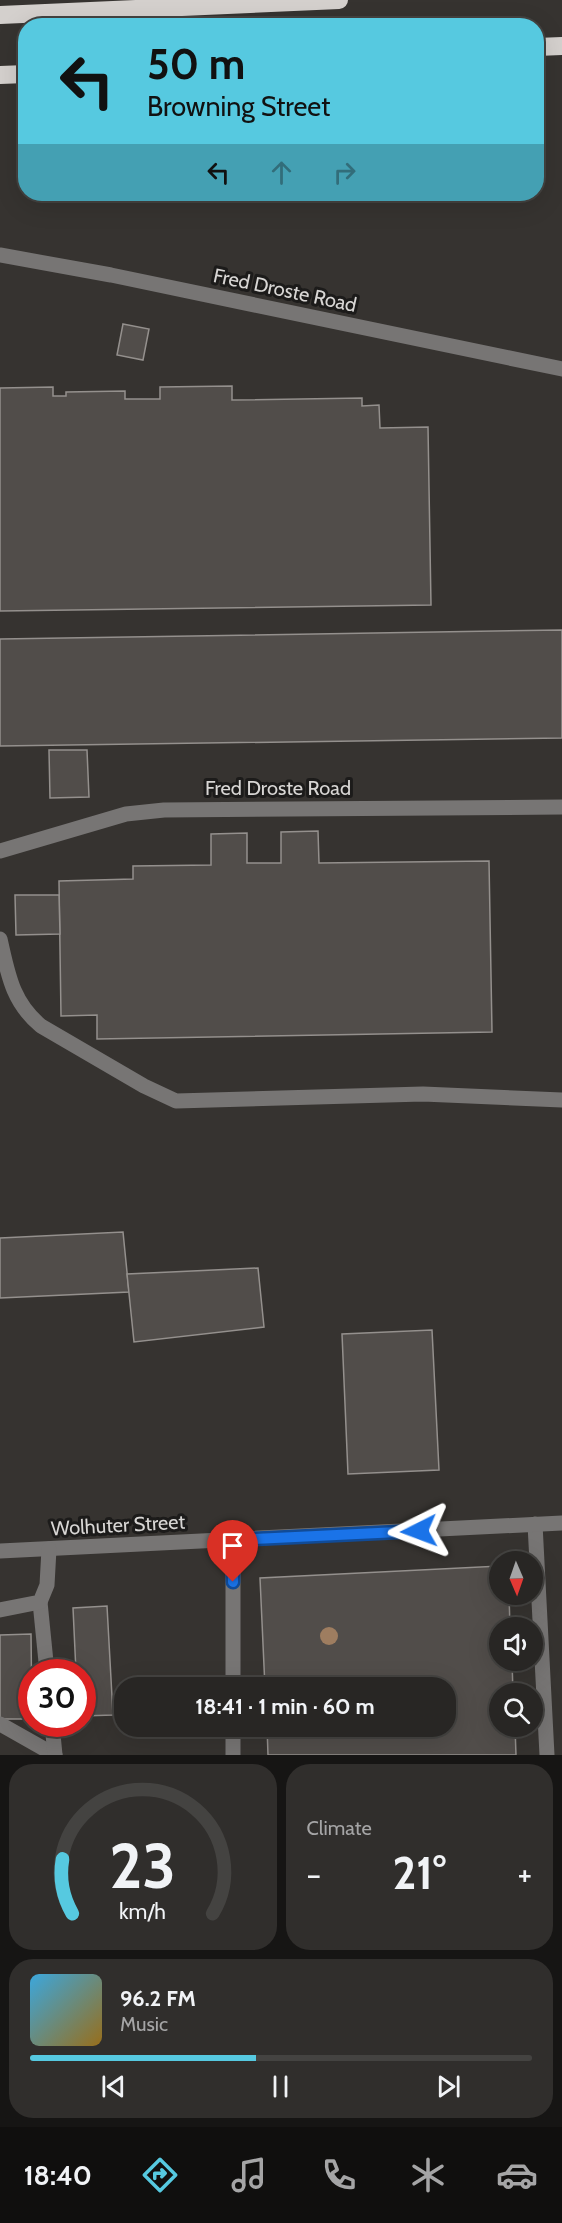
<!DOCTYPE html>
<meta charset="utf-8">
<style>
body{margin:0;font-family:Cabin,sans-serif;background:#302e2c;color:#f1f3f6;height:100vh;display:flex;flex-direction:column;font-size:22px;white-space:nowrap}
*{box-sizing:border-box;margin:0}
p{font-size:20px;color:#a5a5a6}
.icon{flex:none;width:33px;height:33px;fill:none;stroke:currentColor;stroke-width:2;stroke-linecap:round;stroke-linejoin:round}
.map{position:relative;height:1755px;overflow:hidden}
.details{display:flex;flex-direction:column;gap:9px;padding:9px;background:#161514;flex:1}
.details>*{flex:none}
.hud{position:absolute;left:18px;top:18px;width:526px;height:183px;border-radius:24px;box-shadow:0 6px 24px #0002,0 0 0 2px #444341;background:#56c9e0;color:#111;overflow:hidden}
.needle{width:39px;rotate:178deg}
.fabs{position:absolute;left:489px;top:1551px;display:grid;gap:12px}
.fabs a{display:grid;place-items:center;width:54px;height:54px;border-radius:50%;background:#282624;box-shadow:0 6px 24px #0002,0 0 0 2px #444341;font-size:30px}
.speed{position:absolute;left:18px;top:1659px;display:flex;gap:12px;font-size:30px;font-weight:700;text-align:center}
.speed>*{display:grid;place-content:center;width:78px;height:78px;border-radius:50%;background:#282624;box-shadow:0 6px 24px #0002,0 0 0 2px #444341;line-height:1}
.speed .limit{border:9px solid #d22;background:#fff;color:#111}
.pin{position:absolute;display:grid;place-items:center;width:51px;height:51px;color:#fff;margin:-62px -26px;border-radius:50% 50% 50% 0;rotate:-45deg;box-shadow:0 0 6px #0007}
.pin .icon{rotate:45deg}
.me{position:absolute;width:66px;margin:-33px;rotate:267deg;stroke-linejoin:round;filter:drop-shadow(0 0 4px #0008)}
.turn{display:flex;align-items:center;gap:21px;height:126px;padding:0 30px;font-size:27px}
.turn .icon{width:78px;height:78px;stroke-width:2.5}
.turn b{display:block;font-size:42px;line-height:51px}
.lanes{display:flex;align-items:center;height:57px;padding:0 30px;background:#0003;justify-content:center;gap:30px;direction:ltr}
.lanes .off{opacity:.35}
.big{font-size:45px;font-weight:800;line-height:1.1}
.details .card{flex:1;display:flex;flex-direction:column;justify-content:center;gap:9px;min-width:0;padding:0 21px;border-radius:24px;background:#302e2c}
.details .dial{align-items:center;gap:0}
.dial svg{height:156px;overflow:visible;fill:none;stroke:#444341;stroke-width:7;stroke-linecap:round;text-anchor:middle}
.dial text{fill:#f1f3f6;stroke:none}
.song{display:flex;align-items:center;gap:18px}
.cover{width:72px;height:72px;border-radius:9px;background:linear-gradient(135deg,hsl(200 70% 55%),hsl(40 70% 35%))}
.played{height:6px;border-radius:3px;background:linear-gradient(90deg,#56c9e0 45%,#444341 45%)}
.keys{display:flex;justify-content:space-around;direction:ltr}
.heat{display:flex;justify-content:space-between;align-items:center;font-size:33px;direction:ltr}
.details .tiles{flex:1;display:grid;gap:9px;grid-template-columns:1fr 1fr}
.card:last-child{grid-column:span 2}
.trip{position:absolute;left:114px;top:1677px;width:342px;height:60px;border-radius:24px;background:#282624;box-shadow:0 6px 24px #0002,0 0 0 2px #444341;font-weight:800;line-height:60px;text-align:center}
.tab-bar{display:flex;height:96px;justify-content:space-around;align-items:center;background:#100f0e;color:#a5a5a6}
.tab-bar .icon{width:42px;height:42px}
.tab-bar .active{color:#56c9e0}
.tab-bar b{font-size:27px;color:#f1f3f6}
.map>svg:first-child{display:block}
.building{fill:#514d4a;stroke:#94908d;stroke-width:1.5}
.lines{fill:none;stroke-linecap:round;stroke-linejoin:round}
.minor{stroke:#777574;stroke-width:15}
.highway{stroke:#d4d0cd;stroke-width:18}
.tree{fill:#9e7d60}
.route-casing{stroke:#114b97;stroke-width:15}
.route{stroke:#1a73e8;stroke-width:10}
.labels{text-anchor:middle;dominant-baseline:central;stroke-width:6;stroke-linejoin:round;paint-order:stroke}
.street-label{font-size:20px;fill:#d8d6d4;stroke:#1c1b1a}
</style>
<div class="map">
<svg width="562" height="1755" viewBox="0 0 562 1755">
<rect width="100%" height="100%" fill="#363330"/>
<g class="building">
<polygon points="123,324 149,329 143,360 117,355"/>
<polygon points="232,386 232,400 362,398 362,406 379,405 380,428 428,427 431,605 0,611 0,388 53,387 53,396 66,396 66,392 125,391 125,399 160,399 160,387"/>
<polygon points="562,630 562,738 0,746 0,639"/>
<polygon points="49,750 87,750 89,797 50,798"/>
<polygon points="318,831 319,863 489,861 492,1032 97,1039 97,1015 61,1016 59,881 133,879 133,866 211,865 211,834 247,833 247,863 281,863 281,832"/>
<polygon points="15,895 59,895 60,934 16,935"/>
<polygon points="123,1232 129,1292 0,1298 0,1238"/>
<polygon points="258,1268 264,1327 134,1342 127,1274"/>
<polygon points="432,1330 439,1470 348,1474 342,1334"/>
<polygon points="500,1566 500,1594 509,1594 510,1628 500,1628 500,1660 512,1660 513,1694 500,1694 500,1726 515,1726 516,1755 268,1755 267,1726 446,1726 446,1688 265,1688 260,1578"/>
<polygon points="107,1606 113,1715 82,1716 82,1672 76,1672 73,1608"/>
<polygon points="31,1634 32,1719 0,1719 0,1635"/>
</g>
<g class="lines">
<g class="minor">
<polyline points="0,255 111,275 562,369"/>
<polyline points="0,851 126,814 164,810 562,807"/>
<path d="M 0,939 C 8,974 12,1002 41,1026 L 144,1086 L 176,1101 L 423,1094 L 562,1100"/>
<polyline points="535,1524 547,1755"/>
<polyline points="233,1540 233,1688"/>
<polyline points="0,1551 562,1523"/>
<polyline points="40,1602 47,1672"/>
<polyline points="0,1610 40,1602 47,1585 49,1549"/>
<polyline points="0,1724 55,1755"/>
<polyline points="52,1724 55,1755"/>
<polyline points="233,1726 233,1755"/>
</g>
<g class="highway">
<polyline points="0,15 339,0"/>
<polyline points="537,47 562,46"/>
<polyline points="0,75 26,74"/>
</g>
</g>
<circle class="tree" cx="329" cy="1636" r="9"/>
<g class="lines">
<defs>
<polyline id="route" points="233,1582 232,1540 419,1531"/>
</defs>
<use href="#route" class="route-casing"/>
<use href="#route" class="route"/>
</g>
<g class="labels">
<g class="street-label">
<text transform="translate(285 290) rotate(12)">Fred Droste Road</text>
<text x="278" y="788">Fred Droste Road</text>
<text transform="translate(118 1525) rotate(-3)">Wolhuter Street</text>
</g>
</g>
</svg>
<div class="fabs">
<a><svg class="needle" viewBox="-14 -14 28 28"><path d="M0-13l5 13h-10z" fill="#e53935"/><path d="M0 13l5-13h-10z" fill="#a5a5a6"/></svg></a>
<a><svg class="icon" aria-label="sound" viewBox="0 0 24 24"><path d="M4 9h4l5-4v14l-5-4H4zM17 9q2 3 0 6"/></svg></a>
<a><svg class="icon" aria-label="search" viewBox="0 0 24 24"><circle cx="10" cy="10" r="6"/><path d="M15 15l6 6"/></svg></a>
</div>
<div class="speed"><div class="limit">30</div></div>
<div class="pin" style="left:233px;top:1582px;background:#d93025"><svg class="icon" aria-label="arrive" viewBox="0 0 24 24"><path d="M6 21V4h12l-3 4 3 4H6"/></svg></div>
<svg class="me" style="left:419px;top:1531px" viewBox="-20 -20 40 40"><path d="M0-17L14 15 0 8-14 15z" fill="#1a73e8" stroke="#fff" stroke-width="4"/></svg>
<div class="trip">18:41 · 1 min · 60 m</div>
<div class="hud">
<div class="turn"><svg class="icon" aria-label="left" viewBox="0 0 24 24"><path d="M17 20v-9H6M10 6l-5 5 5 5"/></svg><div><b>50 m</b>Browning Street</div></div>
<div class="lanes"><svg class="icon" aria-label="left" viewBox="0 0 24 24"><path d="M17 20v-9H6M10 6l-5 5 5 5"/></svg><svg class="icon off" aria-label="ahead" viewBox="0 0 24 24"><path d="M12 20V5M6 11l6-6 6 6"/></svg><svg class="icon off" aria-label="right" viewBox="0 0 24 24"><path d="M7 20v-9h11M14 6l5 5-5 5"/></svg></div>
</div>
</div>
<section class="details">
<div class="tiles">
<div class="card dial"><svg viewBox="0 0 100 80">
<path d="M14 69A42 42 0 1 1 86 69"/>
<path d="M14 69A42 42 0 0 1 9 41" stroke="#56c9e0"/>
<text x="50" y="56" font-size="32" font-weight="700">23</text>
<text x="50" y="72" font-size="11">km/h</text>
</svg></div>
<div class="card"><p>Climate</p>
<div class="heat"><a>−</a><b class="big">21°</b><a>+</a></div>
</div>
<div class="card">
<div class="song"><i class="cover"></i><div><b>96.2 FM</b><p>Music</p></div></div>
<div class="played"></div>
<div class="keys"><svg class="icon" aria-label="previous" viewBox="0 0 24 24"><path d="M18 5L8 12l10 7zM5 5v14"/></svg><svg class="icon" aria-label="pause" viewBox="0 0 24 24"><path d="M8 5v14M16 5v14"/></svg><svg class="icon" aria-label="next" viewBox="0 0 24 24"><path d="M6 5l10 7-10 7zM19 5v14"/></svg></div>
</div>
</div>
</section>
<nav class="tab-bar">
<b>18:40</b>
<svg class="icon active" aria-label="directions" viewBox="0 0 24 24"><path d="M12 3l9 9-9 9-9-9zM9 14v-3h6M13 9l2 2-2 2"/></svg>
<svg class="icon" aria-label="music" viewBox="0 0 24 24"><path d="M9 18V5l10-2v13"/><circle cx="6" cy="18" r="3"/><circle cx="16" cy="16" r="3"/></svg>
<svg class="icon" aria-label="phone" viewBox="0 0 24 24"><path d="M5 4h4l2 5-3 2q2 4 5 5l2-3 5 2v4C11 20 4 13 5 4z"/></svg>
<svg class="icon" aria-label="climate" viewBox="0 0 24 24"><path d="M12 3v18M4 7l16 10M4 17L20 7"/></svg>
<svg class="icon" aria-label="car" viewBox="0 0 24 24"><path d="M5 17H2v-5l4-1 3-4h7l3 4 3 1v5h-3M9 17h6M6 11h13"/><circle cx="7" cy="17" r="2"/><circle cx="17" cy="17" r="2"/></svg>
</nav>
